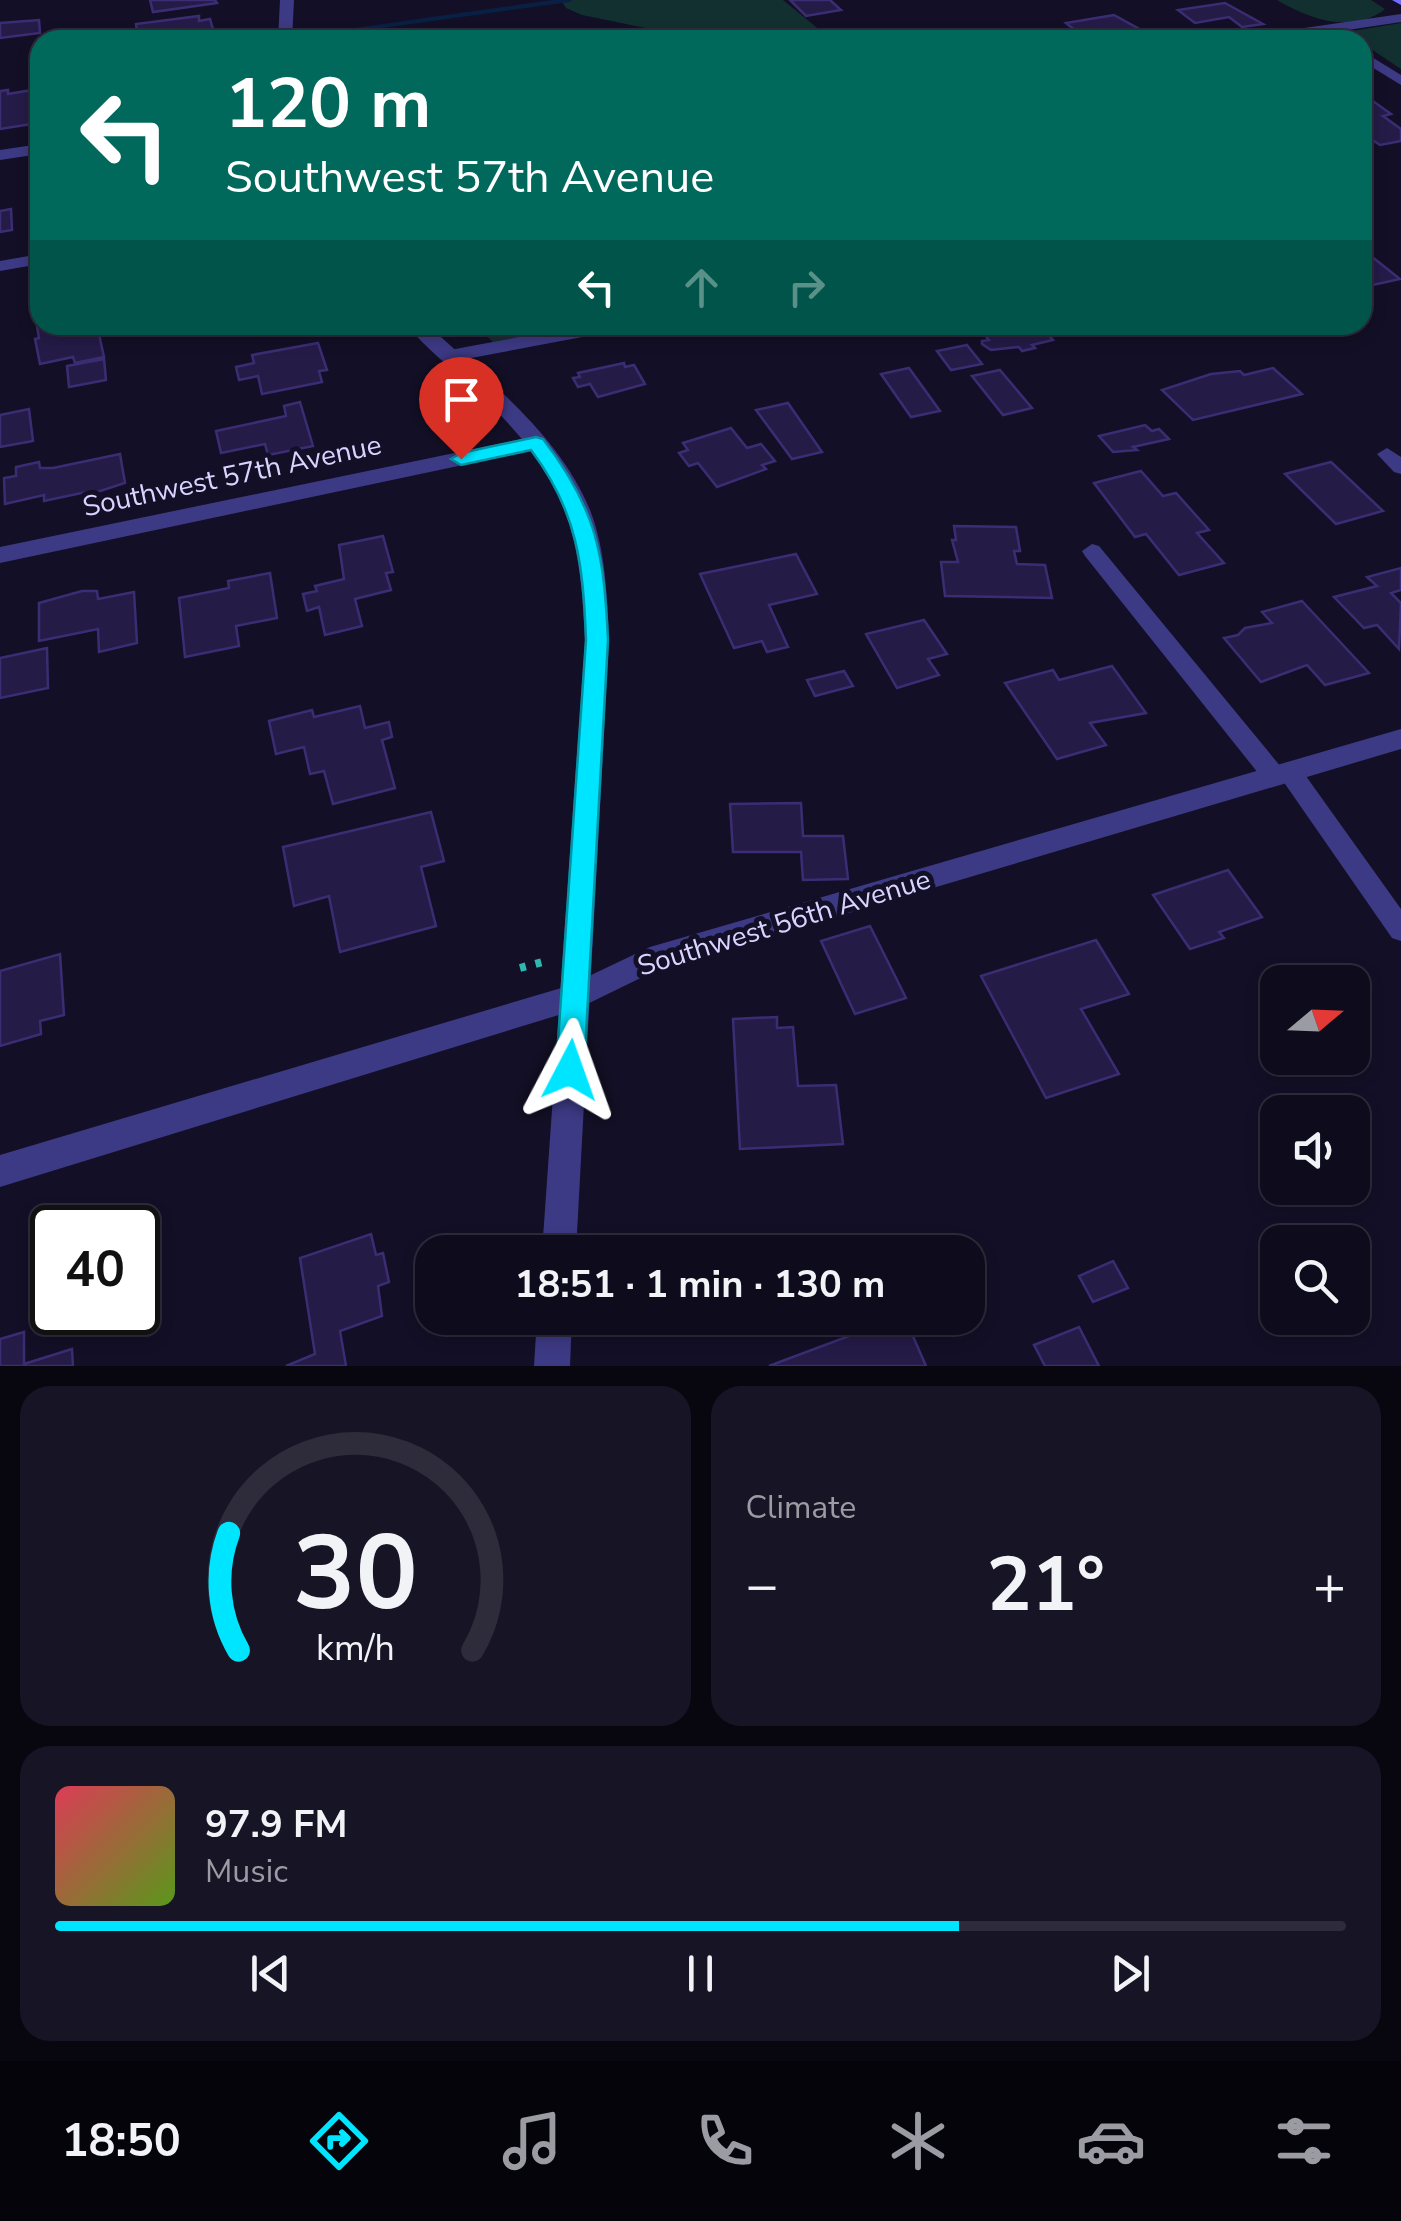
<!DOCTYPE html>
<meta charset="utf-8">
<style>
body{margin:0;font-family:"Nunito Sans",sans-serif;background:#171425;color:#f1f3f6;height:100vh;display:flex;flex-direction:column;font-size:38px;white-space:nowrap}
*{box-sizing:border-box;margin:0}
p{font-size:32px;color:#9b9ba3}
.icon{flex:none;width:55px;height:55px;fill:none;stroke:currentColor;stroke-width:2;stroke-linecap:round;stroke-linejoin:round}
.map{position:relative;height:1366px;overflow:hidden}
.panel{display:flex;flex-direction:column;gap:20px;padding:20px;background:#08060f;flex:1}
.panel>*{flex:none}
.guide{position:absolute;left:30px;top:30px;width:1342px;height:305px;border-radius:30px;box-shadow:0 5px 15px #0003,0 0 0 2px #2e2b3b;background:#00695c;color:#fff;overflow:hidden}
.needle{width:65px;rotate:71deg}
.buttons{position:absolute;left:1260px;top:965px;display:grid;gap:20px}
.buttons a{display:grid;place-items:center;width:110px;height:110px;border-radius:20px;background:#0e0b1c;box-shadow:0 5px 15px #0003,0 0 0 2px #2e2b3b;font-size:50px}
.speed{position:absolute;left:30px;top:1205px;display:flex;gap:20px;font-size:50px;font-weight:700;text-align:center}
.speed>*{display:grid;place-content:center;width:130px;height:130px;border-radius:50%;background:#0e0b1c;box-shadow:0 5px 15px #0003,0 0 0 2px #2e2b3b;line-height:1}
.speed .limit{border:5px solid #111;border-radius:15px;background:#fff;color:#111}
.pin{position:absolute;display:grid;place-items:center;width:85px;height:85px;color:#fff;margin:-102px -42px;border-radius:50% 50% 50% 0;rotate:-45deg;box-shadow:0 0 10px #0007}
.pin .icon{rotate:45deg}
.me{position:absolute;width:110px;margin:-55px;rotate:4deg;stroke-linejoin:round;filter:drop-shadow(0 0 8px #0008)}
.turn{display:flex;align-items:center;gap:35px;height:210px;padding:0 30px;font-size:45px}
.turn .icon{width:130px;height:130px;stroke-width:2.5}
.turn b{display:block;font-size:70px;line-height:85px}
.lanes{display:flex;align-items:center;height:95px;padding:0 30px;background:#0003;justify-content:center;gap:50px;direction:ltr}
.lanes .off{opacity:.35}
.big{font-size:75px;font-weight:700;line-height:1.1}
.panel .card{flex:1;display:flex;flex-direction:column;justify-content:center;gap:15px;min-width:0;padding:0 35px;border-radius:30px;background:#171425}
.panel .dial{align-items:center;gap:0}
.dial svg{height:260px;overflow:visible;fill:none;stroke:#2e2b3b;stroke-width:7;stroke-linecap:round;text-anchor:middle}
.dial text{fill:#f1f3f6;stroke:none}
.song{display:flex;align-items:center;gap:30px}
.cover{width:120px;height:120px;border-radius:15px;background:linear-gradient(135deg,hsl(350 70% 55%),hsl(90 70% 35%))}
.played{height:10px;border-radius:5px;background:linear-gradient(90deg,#00e5ff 70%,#2e2b3b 70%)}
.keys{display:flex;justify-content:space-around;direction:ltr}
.heat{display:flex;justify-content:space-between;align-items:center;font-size:55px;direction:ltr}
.panel .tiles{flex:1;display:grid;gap:20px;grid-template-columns:1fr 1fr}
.card:last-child{grid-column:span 2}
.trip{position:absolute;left:415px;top:1235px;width:570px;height:100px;border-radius:30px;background:#0e0b1c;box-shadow:0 5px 15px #0003,0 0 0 2px #2e2b3b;font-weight:700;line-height:100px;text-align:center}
.dock{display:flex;height:160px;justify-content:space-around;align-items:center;background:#06040b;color:#9b9ba3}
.dock .icon{width:70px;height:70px}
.dock .selected{color:#00e5ff}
.dock b{font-size:45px;color:#f1f3f6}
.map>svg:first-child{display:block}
.green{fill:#12302f}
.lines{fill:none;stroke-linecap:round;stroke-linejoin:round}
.stream{fill:#0a1f44;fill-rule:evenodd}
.building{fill:#241b47;stroke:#3b2d73;stroke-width:2.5}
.path{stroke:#2fb8b0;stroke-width:8;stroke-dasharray:6 10;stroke-linecap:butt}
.service{fill:#3d3a85;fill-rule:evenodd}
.minor{fill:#3d3a85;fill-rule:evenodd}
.tertiary{fill:#3d3a85;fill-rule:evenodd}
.secondary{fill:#6f6bff;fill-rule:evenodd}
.route{fill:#00e5ff;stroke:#0095a6;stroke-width:2.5}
.labels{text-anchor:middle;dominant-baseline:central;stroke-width:10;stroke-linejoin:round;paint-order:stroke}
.street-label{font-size:28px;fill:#d9d4ff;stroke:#130f26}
</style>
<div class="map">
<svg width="1401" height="1366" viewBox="0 0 1401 1366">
<rect width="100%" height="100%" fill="#130f26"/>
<g class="green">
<polygon points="561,0 783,0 832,40 704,40 582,15 566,8"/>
<path d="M 1277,0 L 1371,0 L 1385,9 C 1352,35 1309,19 1277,0 Z"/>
<polygon points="1401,23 1401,69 1356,39 1352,31"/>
<polygon points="475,325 583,325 493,342"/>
</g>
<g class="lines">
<polygon class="stream" points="552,0 573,0 569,2 326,36 322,34 326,32"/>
</g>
<g class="building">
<polygon points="150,0 215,0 217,3 153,12"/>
<polygon points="790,0 830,0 841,10 806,16"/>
<polygon points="1225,3 1263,24 1242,27 1229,17 1195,23 1178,10"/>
<polygon points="1114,15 1152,36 1129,40 1117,31 1082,36 1066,23"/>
<polygon points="199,16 199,21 210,19 214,33 167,40 138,38 136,24"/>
<polygon points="39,20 40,33 0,38 0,23"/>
<polygon points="8,90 8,94 32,90 38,123 0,129 0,91"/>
<polygon points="1370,99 1391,114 1383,116 1401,129 1401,141 1380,145 1362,133 1362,100"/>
<polygon points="11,209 12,230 0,232 0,211"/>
<polygon points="1366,252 1400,279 1373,285 1362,276 1362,253"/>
<polygon points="40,319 40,325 97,325 104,357 75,363 73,357 40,364 35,339 39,338 36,320"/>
<polygon points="977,325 1040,325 1053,340 1032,345 1035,348 1022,351 1019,347 991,350 982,344 982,341 989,340"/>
<polygon points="318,343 327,370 319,371 322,382 262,394 258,376 239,380 236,367 254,363 252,355"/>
<polygon points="967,345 982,364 951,370 937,351"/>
<polygon points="104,359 106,380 69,387 67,366"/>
<polygon points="624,363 625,367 634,365 645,384 598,397 590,384 578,387 573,378 580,377 578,373"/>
<polygon points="909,368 940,411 911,417 881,374"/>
<polygon points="1273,368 1302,394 1193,420 1162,390 1211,374 1240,371 1244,375"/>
<polygon points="1000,370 1032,408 1003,415 972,376"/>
<polygon points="300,402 313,446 268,455 265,444 221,453 216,431 286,416 284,406"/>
<polygon points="788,403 822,452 792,459 756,410"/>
<polygon points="29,409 33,441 0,447 0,415"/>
<polygon points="1145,425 1152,431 1159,429 1169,439 1133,447 1137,450 1113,452 1099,436"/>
<polygon points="731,428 747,448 761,444 775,461 762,465 766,469 717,487 698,463 689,466 679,453 688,450 683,443"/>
<polygon points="120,454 125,483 91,494 91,491 44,501 44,495 5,504 4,478 16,476 16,467 39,462 40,468 53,468"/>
<polygon points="1331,462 1383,511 1336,524 1285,474"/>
<polygon points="1141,471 1163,496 1176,493 1209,530 1197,533 1224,563 1179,575 1146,534 1135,537 1094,483"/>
<polygon points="954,526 1016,527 1020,551 1014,551 1017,564 1045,565 1052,598 945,596 941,562 958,562 952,540 956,540"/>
<polygon points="383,536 393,572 386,573 391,590 355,599 362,626 325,635 319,607 307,611 303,594 317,591 315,586 344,579 339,545"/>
<polygon points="796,554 817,594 769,605 788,647 767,652 762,641 734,648 700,574"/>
<polygon points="1401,568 1401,590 1391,593 1401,603 1399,649 1377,625 1364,628 1334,597 1377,586 1367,577"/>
<polygon points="270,573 277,618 236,626 239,646 185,657 179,598 229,588 228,581"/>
<polygon points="82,591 97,591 98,599 134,592 137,643 99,652 98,629 39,641 39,603"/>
<polygon points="1302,601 1369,673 1325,685 1307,665 1261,682 1224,638 1238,635 1245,628 1272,623 1262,612"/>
<polygon points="924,620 947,654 928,659 939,675 897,688 866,634"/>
<polygon points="47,648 48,688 0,698 0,658"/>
<polygon points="1112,666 1146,713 1090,723 1106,745 1057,759 1005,683 1053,670 1059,680"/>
<polygon points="844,671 853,686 815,696 807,680"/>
<polygon points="360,706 365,728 389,722 392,737 382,740 395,788 333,804 324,771 310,774 304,747 276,754 269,721 312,710 314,717"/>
<polygon points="801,803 803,836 843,836 848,879 803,880 801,852 733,852 730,804"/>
<polygon points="431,812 444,861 421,867 436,926 340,952 329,896 294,906 283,847"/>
<polygon points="1228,870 1262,917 1219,932 1224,938 1190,949 1153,895"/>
<polygon points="870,926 906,998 855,1014 821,941"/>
<polygon points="1096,940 1129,994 1081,1009 1119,1074 1046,1098 981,976"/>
<polygon points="60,954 64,1015 40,1021 41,1034 0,1046 0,971"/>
<polygon points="777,1017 777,1028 793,1027 798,1086 836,1085 843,1144 740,1149 733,1019"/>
<polygon points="371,1234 376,1255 383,1253 389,1282 378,1286 382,1316 340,1331 346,1366 286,1366 315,1354 300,1258"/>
<polygon points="1113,1261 1128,1288 1093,1302 1079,1276"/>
<polygon points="897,1318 905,1318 926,1366 769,1366"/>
<polygon points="1079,1327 1099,1366 1045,1366 1034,1345"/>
<polygon points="24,1332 24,1364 72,1349 73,1366 0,1366 0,1339"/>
</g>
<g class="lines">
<polyline class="path" points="520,968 543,962"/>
<g class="service">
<polygon points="1319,26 1329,26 1347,40 1331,40 1319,32"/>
<polygon points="1362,51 1401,75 1401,85 1362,61"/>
<polygon points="1387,448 1401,457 1401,474 1394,472 1377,454"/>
<polygon points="1092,544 1099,546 1281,767 1290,763 1298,765 1401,909 1401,941 1392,938 1283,781 1274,785 1266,783 1085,556 1082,551"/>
</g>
<g class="minor">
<polygon points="1401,14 1401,22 1280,40 1243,40 1250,36"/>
<polygon points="40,144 40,154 0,160 0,150"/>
<polygon points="40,254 40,264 0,271 0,261"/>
<polygon points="583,325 624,325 614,331 450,362 440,356 450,350"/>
<polygon points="536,436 543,438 547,443 543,448 0,563 0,547"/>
<polygon points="1401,729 1401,749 657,970 575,1010 0,1187 0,1155 568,986 650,947"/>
</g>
<g class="tertiary">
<polygon points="280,0 294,0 292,40 278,40"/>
<path d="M 407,325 L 428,325 C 487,380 559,434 590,510 C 606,551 607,597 609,640 L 576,1252 L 542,1252 L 585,640 C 580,520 562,472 474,389 C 452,368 426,349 407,325 Z"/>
<polygon points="537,1318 572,1318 570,1366 534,1366"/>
</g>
<polygon class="secondary" points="1392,0 1401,0 1401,5"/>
</g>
<path class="route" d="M 536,437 L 543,439 C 597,509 604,554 608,640 L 584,1070 L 580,1079 L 570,1083 L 560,1079 L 556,1070 L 586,640 C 583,565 578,512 531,450 L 461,465 L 451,459 L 461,453 Z"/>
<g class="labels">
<g class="street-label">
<text transform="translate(232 476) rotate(-12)">Southwest 57th Avenue</text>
<text transform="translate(784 923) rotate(-17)">Southwest 56th Avenue</text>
</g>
</g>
</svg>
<div class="buttons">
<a><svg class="needle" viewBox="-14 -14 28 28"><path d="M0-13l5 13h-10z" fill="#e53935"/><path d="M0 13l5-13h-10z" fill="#9b9ba3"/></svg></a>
<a><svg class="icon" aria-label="sound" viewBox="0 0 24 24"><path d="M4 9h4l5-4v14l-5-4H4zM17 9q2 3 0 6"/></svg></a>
<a><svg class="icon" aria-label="search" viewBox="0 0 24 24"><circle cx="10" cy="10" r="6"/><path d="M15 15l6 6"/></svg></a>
</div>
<div class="speed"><div class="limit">40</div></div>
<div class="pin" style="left:461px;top:459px;background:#d93025"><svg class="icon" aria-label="arrive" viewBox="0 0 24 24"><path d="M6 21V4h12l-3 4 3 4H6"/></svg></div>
<svg class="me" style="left:570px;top:1070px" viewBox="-20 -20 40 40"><path d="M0-17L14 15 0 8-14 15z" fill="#00e5ff" stroke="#fff" stroke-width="4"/></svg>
<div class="trip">18:51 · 1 min · 130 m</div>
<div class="guide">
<div class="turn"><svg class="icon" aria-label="left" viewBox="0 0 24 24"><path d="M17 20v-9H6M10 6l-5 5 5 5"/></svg><div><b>120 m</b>Southwest 57th Avenue</div></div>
<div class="lanes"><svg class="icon" aria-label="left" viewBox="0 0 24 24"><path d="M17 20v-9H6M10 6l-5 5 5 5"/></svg><svg class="icon off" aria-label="ahead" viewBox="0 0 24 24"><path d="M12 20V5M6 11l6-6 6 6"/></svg><svg class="icon off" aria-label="right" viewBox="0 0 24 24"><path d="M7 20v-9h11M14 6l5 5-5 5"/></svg></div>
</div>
</div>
<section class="panel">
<div class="tiles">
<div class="card dial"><svg viewBox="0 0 100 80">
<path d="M14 69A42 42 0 1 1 86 69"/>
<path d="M14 69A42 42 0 0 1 11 33" stroke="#00e5ff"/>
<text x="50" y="56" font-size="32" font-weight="700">30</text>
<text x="50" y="72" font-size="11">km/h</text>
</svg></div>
<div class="card"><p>Climate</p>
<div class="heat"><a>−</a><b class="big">21°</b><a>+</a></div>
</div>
<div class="card">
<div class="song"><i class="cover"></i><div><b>97.9 FM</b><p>Music</p></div></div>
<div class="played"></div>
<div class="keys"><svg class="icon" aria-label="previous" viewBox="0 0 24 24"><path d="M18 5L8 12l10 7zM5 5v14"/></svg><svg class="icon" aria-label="pause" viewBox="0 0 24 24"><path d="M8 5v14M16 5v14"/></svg><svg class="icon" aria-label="next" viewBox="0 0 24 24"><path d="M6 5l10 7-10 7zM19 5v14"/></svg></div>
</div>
</div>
</section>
<nav class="dock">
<b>18:50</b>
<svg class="icon selected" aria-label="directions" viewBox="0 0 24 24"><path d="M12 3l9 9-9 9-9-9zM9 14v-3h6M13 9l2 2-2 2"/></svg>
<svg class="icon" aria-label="music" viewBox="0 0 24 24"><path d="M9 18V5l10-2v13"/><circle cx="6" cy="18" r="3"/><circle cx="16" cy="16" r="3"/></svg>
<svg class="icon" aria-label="phone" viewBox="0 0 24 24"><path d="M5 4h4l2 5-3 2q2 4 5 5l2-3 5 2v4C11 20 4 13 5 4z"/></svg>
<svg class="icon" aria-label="climate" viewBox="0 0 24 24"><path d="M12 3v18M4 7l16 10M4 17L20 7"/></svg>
<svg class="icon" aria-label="car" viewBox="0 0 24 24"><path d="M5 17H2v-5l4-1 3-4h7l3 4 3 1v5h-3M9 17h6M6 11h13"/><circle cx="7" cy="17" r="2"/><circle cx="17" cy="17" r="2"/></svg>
<svg class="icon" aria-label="filters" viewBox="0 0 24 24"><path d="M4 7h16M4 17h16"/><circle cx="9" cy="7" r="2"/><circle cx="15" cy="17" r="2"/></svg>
</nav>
